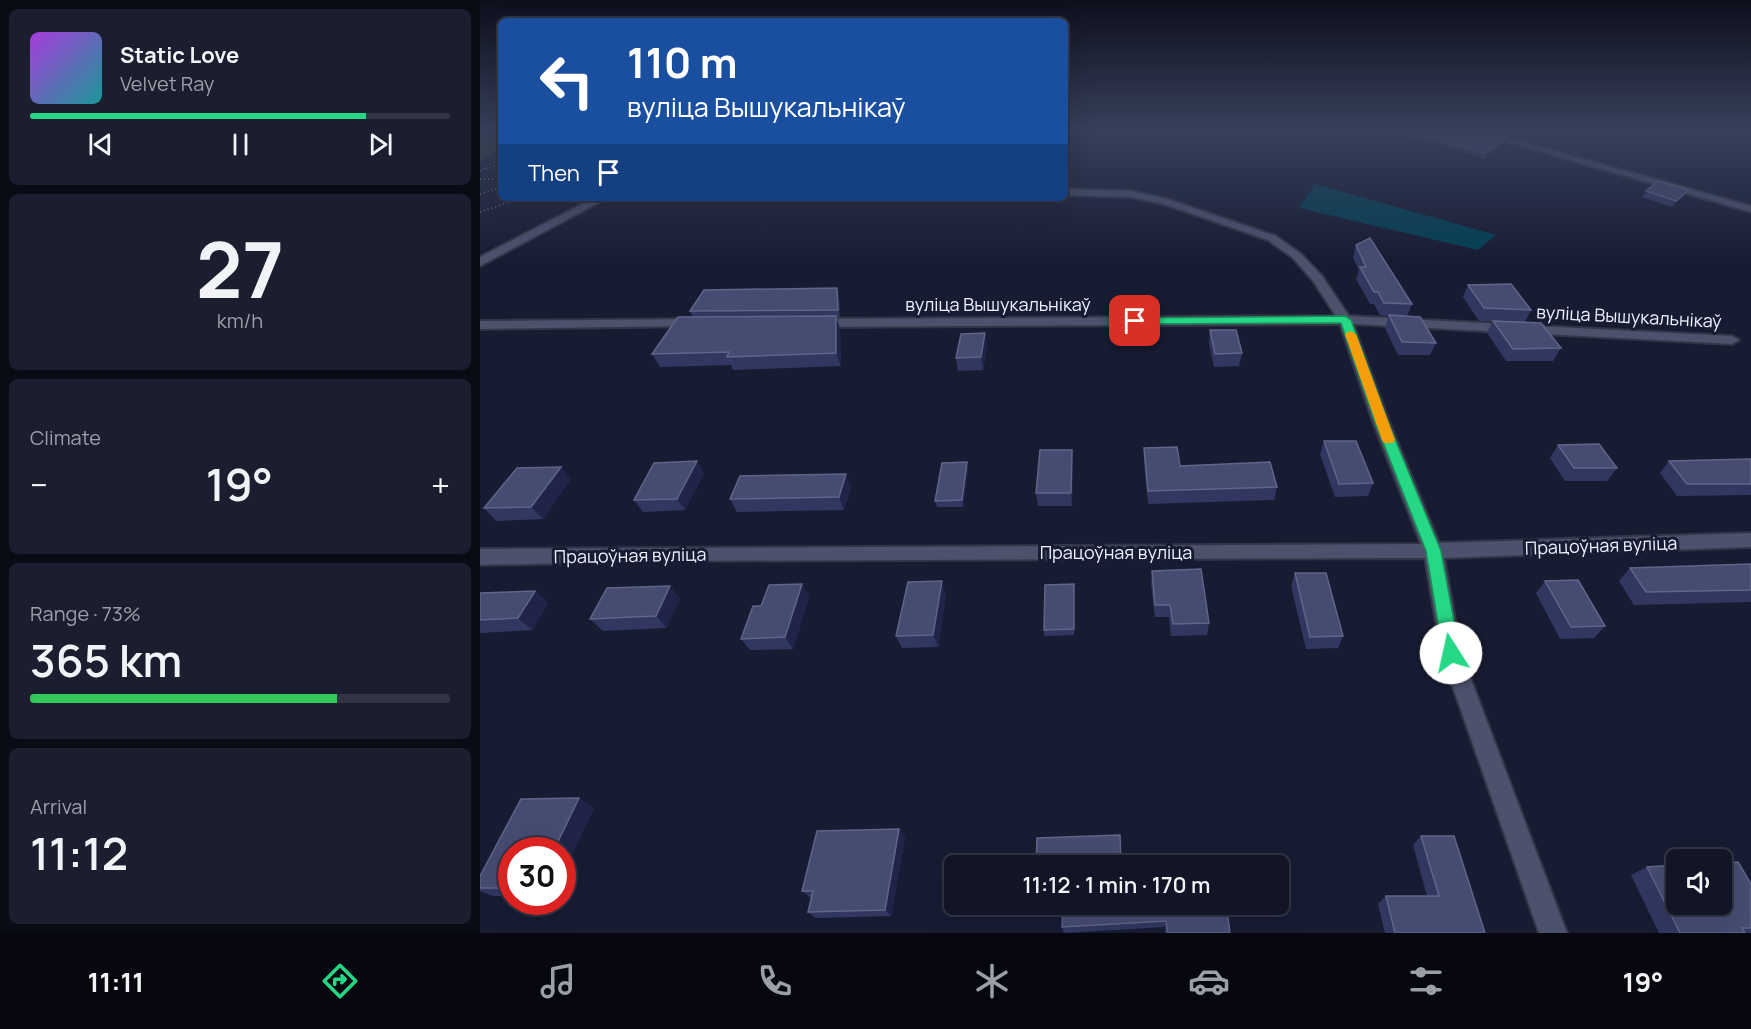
<!DOCTYPE html>
<meta charset="utf-8">
<style>
body{margin:0;font-family:Manrope,sans-serif;background:#1b1e2e;color:#f1f3f6;height:100vh;display:flex;flex-direction:column;font-size:22px;white-space:nowrap}
*{box-sizing:border-box;margin:0}
p{font-size:20px;color:#9c9fa7}
.icon{flex:none;width:33px;height:33px;fill:none;stroke:currentColor;stroke-width:2;stroke-linecap:round;stroke-linejoin:round}
.map{position:relative;flex:1;overflow:hidden}
.panel{display:flex;flex-direction:column;gap:9px;padding:9px;background:#0a0c15;width:480px}
.panel>*{flex:none}
.banner{position:absolute;left:18px;top:18px;width:570px;height:183px;border-radius:9px;box-shadow:0 6px 24px #0002,0 0 0 2px #313443;background:#1a4fa0;color:#fff;overflow:hidden}
.tools{position:absolute;left:1186px;top:849px;display:grid;gap:12px}
.tools a{display:grid;place-items:center;width:66px;height:66px;border-radius:9px;background:#121526;box-shadow:0 6px 24px #0002,0 0 0 2px #313443;font-size:30px}
.speed{position:absolute;left:18px;top:837px;display:flex;gap:12px;font-size:30px;font-weight:700;text-align:center}
.speed>*{display:grid;place-content:center;width:78px;height:78px;border-radius:50%;background:#121526;box-shadow:0 6px 24px #0002,0 0 0 2px #313443;line-height:1}
.speed .limit{border:9px solid #d22;background:#fff;color:#111}
.pin{position:absolute;display:grid;place-items:center;width:51px;height:51px;color:#fff;margin:-26px;border-radius:12px;box-shadow:0 3px 9px #0006}
.me{position:absolute;width:66px;margin:-33px;rotate:350deg;stroke-linejoin:round;filter:drop-shadow(0 0 4px #0008)}
.turn{display:flex;align-items:center;gap:21px;height:126px;padding:0 30px;font-size:27px}
.turn .icon{width:78px;height:78px;stroke-width:2.5}
.turn b{display:block;font-size:42px;line-height:51px}
.then{display:flex;align-items:center;height:57px;padding:0 30px;background:#0003;gap:12px;font-size:22px}
.big{font-size:45px;font-weight:600;line-height:1.1}
.panel .card{flex:1;display:flex;flex-direction:column;justify-content:center;gap:9px;min-width:0;padding:0 21px;border-radius:9px;background:#1b1e2e}
.panel .dial{align-items:center;gap:0}
.dial b{font-size:78px;line-height:1}
.song{display:flex;align-items:center;gap:18px}
.cover{width:72px;height:72px;border-radius:9px;background:linear-gradient(135deg,hsl(280 70% 55%),hsl(180 70% 35%))}
.played{height:6px;border-radius:3px;background:linear-gradient(90deg,#26d886 80%,#313443 80%)}
.keys{display:flex;justify-content:space-around;direction:ltr}
.heat{display:flex;justify-content:space-between;align-items:center;font-size:33px;direction:ltr}
.charge{height:9px;border-radius:4px;background:linear-gradient(90deg,#34c759 73%,#313443 0)}
.trip{position:absolute;left:464px;top:855px;width:345px;height:60px;border-radius:9px;background:#121526;box-shadow:0 6px 24px #0002,0 0 0 2px #313443;font-weight:600;line-height:60px;text-align:center}
.tab-bar{display:flex;height:96px;justify-content:space-around;align-items:center;background:#07080f;color:#9c9fa7}
.tab-bar .icon{width:42px;height:42px}
.tab-bar .on{color:#26d886}
.tab-bar b{font-size:27px;color:#f1f3f6}
main{display:flex;flex:1;min-height:0}
.map>svg:first-child{display:block}
.green{fill:#294229}
.water{fill:#033f53}
.lines{fill:none;stroke-linecap:round;stroke-linejoin:round}
.minor-casing{stroke:#333547;stroke-width:4}
.path{stroke:#707487;stroke-width:2;stroke-dasharray:1 3;stroke-linecap:butt}
.minor{fill:#4c516c;fill-rule:evenodd}
.wall{fill:#323762}
.shaded-wall{fill:#1f2448}
.building{fill:#464b72;stroke:#606588;stroke-width:1.5}
.route{fill:#26d886;stroke:#198c57;stroke-width:1.5}
.slow{fill:#f59e0b}
.labels{text-anchor:middle;dominant-baseline:central;stroke-width:6;stroke-linejoin:round;paint-order:stroke}
.street-label{font-size:18px;fill:#edf0fd;stroke:#181c33}
</style>
<main>
<section class="panel">
<div class="card">
<div class="song"><i class="cover"></i><div><b>Static Love</b><p>Velvet Ray</p></div></div>
<div class="played"></div>
<div class="keys"><svg class="icon" aria-label="previous" viewBox="0 0 24 24"><path d="M18 5L8 12l10 7zM5 5v14"/></svg><svg class="icon" aria-label="pause" viewBox="0 0 24 24"><path d="M8 5v14M16 5v14"/></svg><svg class="icon" aria-label="next" viewBox="0 0 24 24"><path d="M6 5l10 7-10 7zM19 5v14"/></svg></div>
</div>
<div class="card dial"><b>27</b><p>km/h</p></div>
<div class="card"><p>Climate</p>
<div class="heat"><a>−</a><b class="big">19°</b><a>+</a></div>
</div>
<div class="card"><p>Range · 73%</p><b class="big">365 km</b><div class="charge"></div></div>
<div class="card"><p>Arrival</p><b class="big">11:12</b></div>
</section>
<div class="map">
<svg width="1271" height="933" viewBox="0 0 1271 933">
<rect width="100%" height="100%" fill="#181c33"/>
<polygon class="green" points="3,131 21,131 21,148 0,161 0,133"/>
<polygon class="water" points="835,184 1016,235 998,250 819,208"/>
<g class="lines">
<defs>
<g id="minor">
<polygon points="983,129 996,129 1271,206 1271,212"/>
<polygon points="585,189 651,191 687,199 796,236 821,254 842,276 869,316 1252,336 1259,340 1252,344 873,324 909,422 959,543 1271,533 1271,547 964,558 981,653 1087,933 1059,933 961,653 945,558 189,561 0,565 0,549 941,544 893,422 860,324 336,327 329,323 336,319 856,316 833,281 813,258 788,240 684,204 651,197 585,195"/>
<polygon points="114,198 127,198 0,266 0,257"/>
<polygon points="217,319 222,320 224,323 222,326 0,329 0,321"/>
</g>
</defs>
<use href="#minor" class="minor-casing"/>
<g class="path">
<polyline points="6,169 21,164"/>
<polyline points="0,171 21,157"/>
<polyline points="0,179 21,179"/>
<polyline points="0,194 21,187"/>
<polyline points="0,212 42,198"/>
</g>
<use href="#minor" class="minor"/>
</g>
<g class="wall">
<polygon points="1003,129 1050,129 1036,138"/>
<polygon points="934,132 1028,138 1026,144 1003,158 932,137"/>
<polygon points="1166,191 1205,195 1192,207 1162,197"/>
<polygon points="876,245 932,304 927,316 956,343 950,355 918,355 905,328 909,316 900,315 894,304 890,304 876,279 879,270 873,258"/>
<polygon points="988,285 1051,310 1045,322 1081,348 1073,361 1026,361 1007,333 1013,321 999,321 983,297"/>
<polygon points="357,288 359,294 360,317 356,317 360,329 361,366 253,370 251,365 180,367 172,354 213,317 210,311"/>
<polygon points="730,330 762,353 759,366 734,367 729,343"/>
<polygon points="507,346 503,370 478,371 476,358"/>
<polygon points="844,441 893,483 888,496 855,497 840,454"/>
<polygon points="1078,445 1137,468 1127,481 1085,481 1070,458"/>
<polygon points="664,448 700,466 797,487 794,500 668,504 664,461"/>
<polygon points="592,450 593,463 592,506 558,506 556,493"/>
<polygon points="1271,459 1271,495 1197,496 1180,473 1189,461"/>
<polygon points="488,469 483,507 457,507 455,501"/>
<polygon points="224,473 205,510 163,512 154,500"/>
<polygon points="91,479 63,519 16,521 4,508"/>
<polygon points="371,487 364,510 257,512 250,499"/>
<polygon points="1271,564 1271,602 1154,605 1139,581 1150,568"/>
<polygon points="672,571 729,623 727,635 691,636 689,617 675,617 671,584"/>
<polygon points="815,573 863,636 858,648 826,649 811,586"/>
<polygon points="1065,581 1125,626 1114,638 1080,639 1056,593"/>
<polygon points="322,584 329,597 313,649 270,650 261,639 281,606"/>
<polygon points="594,584 594,635 564,636 564,630"/>
<polygon points="55,591 68,603 52,630 0,633 0,593"/>
<polygon points="466,594 458,647 422,648 416,636"/>
<polygon points="200,599 186,628 123,631 110,619"/>
<polygon points="99,798 114,808 82,875 82,850 32,850 32,896 13,896 0,891 0,876 41,799"/>
<polygon points="941,836 1005,933 905,933 898,904 906,896 947,896 933,845"/>
<polygon points="425,837 411,916 336,918 328,912 331,898 322,891"/>
<polygon points="1167,867 1271,884 1271,933 1179,933 1151,875"/>
<polygon points="556,904 757,904 754,910 747,911 750,933 685,933 685,927 584,933 582,927 583,909 558,910"/>
</g>
<g class="shaded-wall">
<polygon points="1044,129 1050,129 1036,138 1038,132"/>
<polygon points="1028,138 1026,144 1003,158 1005,153"/>
<polygon points="1209,190 1205,195 1192,207 1196,201"/>
<polygon points="357,288 359,294 360,317 358,310"/>
<polygon points="356,316 360,329 361,366 356,353"/>
<polygon points="505,333 507,346 503,370 501,357"/>
<polygon points="592,450 593,463 592,506 591,493"/>
<polygon points="217,461 224,473 205,510 197,499"/>
<polygon points="487,462 488,469 483,507 482,500"/>
<polygon points="81,467 91,479 63,519 51,507"/>
<polygon points="366,474 371,487 364,510 359,497"/>
<polygon points="462,581 466,594 458,647 453,635"/>
<polygon points="322,584 329,597 313,649 305,637"/>
<polygon points="190,586 200,599 186,628 176,616"/>
<polygon points="55,591 68,603 52,630 38,618"/>
<polygon points="99,798 114,808 82,875 82,850 74,850"/>
<polygon points="419,829 425,837 411,916 405,910"/>
</g>
<g class="building">
<polygon points="938,129 994,129 1028,138 1005,153 934,132"/>
<polygon points="1024,129 1044,129 1038,132"/>
<polygon points="1178,181 1209,190 1196,201 1166,191"/>
<polygon points="890,238 932,304 904,303 898,292 894,292 880,267 886,267 876,245"/>
<polygon points="1031,284 1051,310 1004,308 988,285"/>
<polygon points="357,288 358,310 210,311 224,290"/>
<polygon points="909,315 940,317 956,343 922,342"/>
<polygon points="356,316 356,353 247,357 249,352 172,354 198,317"/>
<polygon points="1013,321 1061,323 1081,348 1033,349"/>
<polygon points="730,330 756,330 762,353 735,354"/>
<polygon points="505,333 501,357 476,358 481,334"/>
<polygon points="844,441 876,441 893,483 859,484"/>
<polygon points="1119,444 1137,468 1094,468 1078,445"/>
<polygon points="697,447 700,466 790,462 797,487 668,491 664,448"/>
<polygon points="560,450 592,450 591,493 556,493"/>
<polygon points="1271,459 1271,484 1207,484 1189,461"/>
<polygon points="217,461 197,499 154,500 174,463"/>
<polygon points="487,462 482,500 455,501 462,463"/>
<polygon points="81,467 51,507 4,508 37,468"/>
<polygon points="366,474 359,497 250,499 260,476"/>
<polygon points="1271,564 1271,590 1166,592 1150,568"/>
<polygon points="721,569 729,623 693,624 690,605 675,605 672,571"/>
<polygon points="815,573 846,573 863,636 830,637"/>
<polygon points="1098,580 1125,626 1091,627 1065,581"/>
<polygon points="462,581 453,635 416,636 428,582"/>
<polygon points="322,584 305,637 261,639 273,606 281,606 289,585"/>
<polygon points="594,584 594,629 564,630 565,585"/>
<polygon points="190,586 176,616 110,619 127,588"/>
<polygon points="55,591 38,618 0,620 0,593"/>
<polygon points="99,798 74,850 32,850 32,888 0,888 0,876 41,799"/>
<polygon points="419,829 405,910 328,912 333,891 322,891 337,831"/>
<polygon points="640,835 641,866 556,866 557,838"/>
<polygon points="941,836 974,836 1005,933 915,933 906,896 959,896"/>
<polygon points="1258,862 1271,884 1271,928 1262,928 1265,933 1200,933 1167,867 1197,865 1197,904 1242,904 1242,863"/>
<polygon points="583,904 746,904 750,933 688,933 686,921 582,927"/>
</g>
<linearGradient id="sky" x2="0" y2="1"><stop stop-color="#0d0f1c"/><stop offset="0.5" stop-color="#37405b"/><stop offset="1" stop-color="#37405b" stop-opacity="0"/></linearGradient>
<rect width="1271" height="259" fill="url(#sky)"/>
<polygon class="route" points="865,316 871,320 908,422 961,551 980,653 977,659 971,661 965,659 963,653 946,551 895,422 861,323 655,324 649,321 655,318"/>
<polygon class="slow" points="870,331 876,334 915,440 913,443 904,443 902,440 865,334"/>
<g class="labels">
<g class="street-label">
<text x="518" y="304">вуліца Вышукальнікаў</text>
<text transform="translate(1149 316) rotate(3)">вуліца Вышукальнікаў</text>
<text transform="translate(1121 545) rotate(-2)">Працоўная вуліца</text>
<text x="636" y="552">Працоўная вуліца</text>
<text transform="translate(150 555) rotate(-1)">Працоўная вуліца</text>
</g>
</g>
</svg>
<div class="tools">
<a><svg class="icon" aria-label="sound" viewBox="0 0 24 24"><path d="M4 9h4l5-4v14l-5-4H4zM17 9q2 3 0 6"/></svg></a>
</div>
<div class="speed"><div class="limit">30</div></div>
<div class="pin" style="left:655px;top:321px;background:#d93025"><svg class="icon" aria-label="arrive" viewBox="0 0 24 24"><path d="M6 21V4h12l-3 4 3 4H6"/></svg></div>
<svg class="me" style="left:971px;top:653px" viewBox="-20 -20 40 40"><circle r="19" fill="#fff"/><path d="M0-13L10 11 0 6-10 11z" fill="#26d886"/></svg>
<div class="trip">11:12 · 1 min · 170 m</div>
<div class="banner">
<div class="turn"><svg class="icon" aria-label="left" viewBox="0 0 24 24"><path d="M17 20v-9H6M10 6l-5 5 5 5"/></svg><div><b>110 m</b>вуліца Вышукальнікаў</div></div>
<div class="then">Then<svg class="icon" aria-label="arrive" viewBox="0 0 24 24"><path d="M6 21V4h12l-3 4 3 4H6"/></svg></div>
</div>
</div>
</main>
<nav class="tab-bar">
<b>11:11</b>
<svg class="icon on" aria-label="directions" viewBox="0 0 24 24"><path d="M12 3l9 9-9 9-9-9zM9 14v-3h6M13 9l2 2-2 2"/></svg>
<svg class="icon" aria-label="music" viewBox="0 0 24 24"><path d="M9 18V5l10-2v13"/><circle cx="6" cy="18" r="3"/><circle cx="16" cy="16" r="3"/></svg>
<svg class="icon" aria-label="phone" viewBox="0 0 24 24"><path d="M5 4h4l2 5-3 2q2 4 5 5l2-3 5 2v4C11 20 4 13 5 4z"/></svg>
<svg class="icon" aria-label="climate" viewBox="0 0 24 24"><path d="M12 3v18M4 7l16 10M4 17L20 7"/></svg>
<svg class="icon" aria-label="car" viewBox="0 0 24 24"><path d="M5 17H2v-5l4-1 3-4h7l3 4 3 1v5h-3M9 17h6M6 11h13"/><circle cx="7" cy="17" r="2"/><circle cx="17" cy="17" r="2"/></svg>
<svg class="icon" aria-label="filters" viewBox="0 0 24 24"><path d="M4 7h16M4 17h16"/><circle cx="9" cy="7" r="2"/><circle cx="15" cy="17" r="2"/></svg>
<b>19°</b>
</nav>
